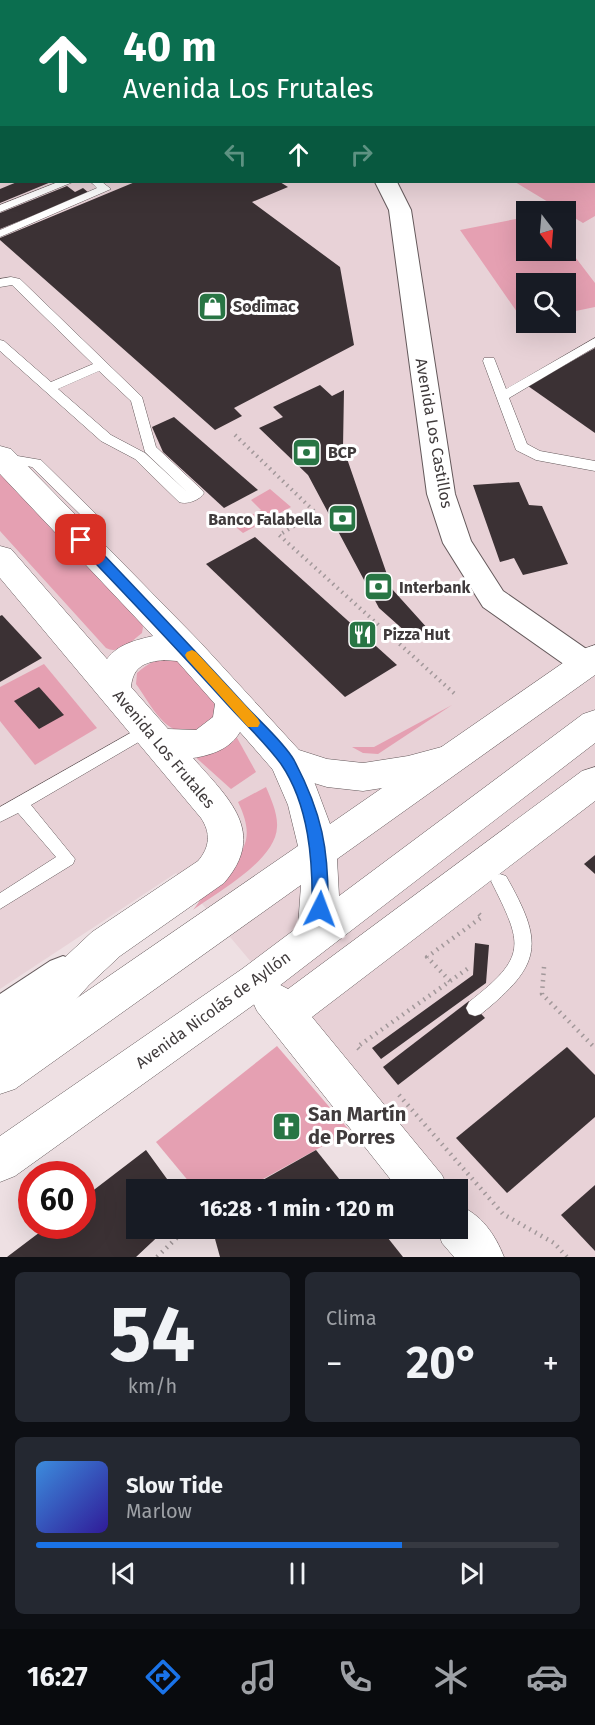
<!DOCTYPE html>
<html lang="es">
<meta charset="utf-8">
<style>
body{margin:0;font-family:"Fira Sans",sans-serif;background:#242831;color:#f1f3f6;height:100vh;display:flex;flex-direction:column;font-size:22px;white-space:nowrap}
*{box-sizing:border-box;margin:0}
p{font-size:20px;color:#9ea1a6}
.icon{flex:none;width:33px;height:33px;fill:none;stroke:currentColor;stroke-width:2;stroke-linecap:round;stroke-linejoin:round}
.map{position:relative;height:1257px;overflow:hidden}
.panel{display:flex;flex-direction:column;gap:15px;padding:15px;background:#0d0f14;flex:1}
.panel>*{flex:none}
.guide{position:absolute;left:0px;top:0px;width:596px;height:183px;box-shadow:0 6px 24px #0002;background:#0b6e4f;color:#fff;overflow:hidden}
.needle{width:39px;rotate:164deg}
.fabs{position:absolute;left:516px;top:201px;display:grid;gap:12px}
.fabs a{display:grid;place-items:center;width:60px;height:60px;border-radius:0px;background:#171b24;box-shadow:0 6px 24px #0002;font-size:30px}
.speed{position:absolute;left:18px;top:1161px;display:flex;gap:12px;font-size:30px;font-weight:700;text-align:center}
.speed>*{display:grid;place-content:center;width:78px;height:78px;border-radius:50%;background:#171b24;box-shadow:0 6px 24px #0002;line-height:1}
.speed .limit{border:9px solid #d22;background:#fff;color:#111}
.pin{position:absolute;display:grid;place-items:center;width:51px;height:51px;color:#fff;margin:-26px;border-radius:12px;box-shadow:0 3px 9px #0006}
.me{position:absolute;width:66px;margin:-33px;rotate:3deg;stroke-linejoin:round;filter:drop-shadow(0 0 4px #0008)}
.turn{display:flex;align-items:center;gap:21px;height:126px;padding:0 24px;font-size:27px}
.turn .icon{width:78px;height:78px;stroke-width:2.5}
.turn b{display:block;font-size:42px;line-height:51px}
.lanes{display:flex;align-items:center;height:57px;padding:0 24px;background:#0003;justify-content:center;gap:30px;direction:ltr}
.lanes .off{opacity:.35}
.big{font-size:45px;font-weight:700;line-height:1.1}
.panel .card{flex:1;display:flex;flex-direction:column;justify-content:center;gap:9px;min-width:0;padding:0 21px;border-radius:9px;background:#242831}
.panel .dial{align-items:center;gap:0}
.dial b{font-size:78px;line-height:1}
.song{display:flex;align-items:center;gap:18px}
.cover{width:72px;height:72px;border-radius:9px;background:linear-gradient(135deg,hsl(210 70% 55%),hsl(250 70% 35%))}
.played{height:6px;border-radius:3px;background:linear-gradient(90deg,#1a73e8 70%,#363941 70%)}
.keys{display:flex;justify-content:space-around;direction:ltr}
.heat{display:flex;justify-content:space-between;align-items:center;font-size:33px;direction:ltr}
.panel .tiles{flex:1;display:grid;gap:15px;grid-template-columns:1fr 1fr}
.card:last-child{grid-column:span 2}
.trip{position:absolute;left:126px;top:1179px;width:342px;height:60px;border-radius:0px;background:#171b24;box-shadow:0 6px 24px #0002;font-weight:700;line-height:60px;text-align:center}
.dock{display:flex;height:96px;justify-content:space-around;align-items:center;background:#090b0e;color:#9ea1a6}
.dock .icon{width:42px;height:42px}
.dock .selected{color:#1a73e8}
.dock b{font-size:27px;color:#f1f3f6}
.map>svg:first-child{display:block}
.built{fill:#e8d2d7;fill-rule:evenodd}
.green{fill:#e5a0b2}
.building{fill:#3b3134}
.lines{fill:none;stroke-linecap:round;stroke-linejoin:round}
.service-casing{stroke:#64595b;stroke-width:1}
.minor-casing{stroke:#64595b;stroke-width:2}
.tertiary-casing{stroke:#64595b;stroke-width:1}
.secondary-casing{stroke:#64595b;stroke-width:1}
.primary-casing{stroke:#64595b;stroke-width:1}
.path-far1{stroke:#a2989a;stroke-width:4;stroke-dasharray:1.5 4.5;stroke-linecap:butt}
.path{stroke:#a2989a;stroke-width:4.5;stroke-dasharray:1.5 5;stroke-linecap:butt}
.service{fill:#fff;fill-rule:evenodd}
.minor{fill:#fff;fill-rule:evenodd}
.tertiary{fill:#fff;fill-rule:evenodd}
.secondary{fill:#fff;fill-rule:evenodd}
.primary{fill:#fff;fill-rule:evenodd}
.route{fill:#1a73e8;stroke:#114b97;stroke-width:1.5}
.slow{fill:#f59e0b}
.labels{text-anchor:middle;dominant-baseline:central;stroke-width:6;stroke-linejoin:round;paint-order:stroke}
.poi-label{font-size:16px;font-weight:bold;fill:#403b3c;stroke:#fff;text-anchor:start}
.street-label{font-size:16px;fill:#403b3c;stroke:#fff}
.near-poi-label{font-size:20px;font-weight:bold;fill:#403b3c;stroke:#fff;text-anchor:start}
</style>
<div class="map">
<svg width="595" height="1257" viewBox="0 0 595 1257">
<rect width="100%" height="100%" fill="#eee0e3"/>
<path class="built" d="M 0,0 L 595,0 L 595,1257 L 500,1257 L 458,1207 L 458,1190 L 443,1189 L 176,873 L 0,989 ZM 2,2 L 594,2 L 594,182 L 2,182 ZM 526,212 L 566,212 L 566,250 L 526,250 ZM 526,284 L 566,284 L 566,322 L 526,322 Z"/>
<g class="green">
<polygon points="595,142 595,216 583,223 515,182 594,182"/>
<polygon points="526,217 526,250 566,250 566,245 595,283 595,307 566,313 566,284 526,284 526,322 524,322 460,230"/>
<path d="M 0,471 L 139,617 L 143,627 L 142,633 C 132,641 119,655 106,648 L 0,531 Z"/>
<polygon points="270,489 291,507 243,533 227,520 236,515 243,520 261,510 251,500"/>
<path d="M 176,657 L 217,702 L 214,719 C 208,723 201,729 194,731 C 166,739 150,703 136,684 L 137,673 C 149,662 160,658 176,657 Z"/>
<polygon points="44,664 97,728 35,765 0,721 0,687"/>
<polygon points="452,705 378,754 363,753 352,747 374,747"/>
<polygon points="236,736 256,772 231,789 192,754"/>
<path d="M 266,787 C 271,799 278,814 277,827 C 276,860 218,892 193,910 C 201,900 207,889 216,880 C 243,853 257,841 238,802 Z"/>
<polygon points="277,1046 350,1131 245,1189 195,1189 156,1142"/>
</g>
<g class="building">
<polygon points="17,182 51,182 0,203 0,189"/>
<polygon points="135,182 280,182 288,187 252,202 340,267 354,345 234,408 242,416 215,430 0,240 0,238"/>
<polygon points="67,186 75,192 83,188 89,193 0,229 0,213"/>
<polygon points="595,348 595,433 528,386"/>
<polygon points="320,385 332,396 344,390 343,447 392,589 429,630 416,641 379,608 308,475 259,428 283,417 273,407"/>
<polygon points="174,417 258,490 224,508 163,452 152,427"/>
<polygon points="519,482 529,505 542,506 568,564 523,575 514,558 500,562 473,485"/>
<polygon points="255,537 397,665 345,697 206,564"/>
<polygon points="2,615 42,658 0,682 0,616"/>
<polygon points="39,687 64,715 39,729 14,701"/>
<polygon points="595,855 595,874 584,864"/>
<polygon points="475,943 489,945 486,983 381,1059 372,1048 473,975"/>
<polygon points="469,1001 485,1018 398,1085 383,1067"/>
<polygon points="567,1047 595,1075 595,1117 507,1193 456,1138"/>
<circle cx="287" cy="1124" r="5.5"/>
<polygon points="146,1150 175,1190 136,1190 136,1228 167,1228 136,1257 7,1257 48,1226 82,1226 82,1199"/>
<polygon points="316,1150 348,1190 245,1190"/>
<polygon points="595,1185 595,1251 561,1215"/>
<polygon points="212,1228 380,1228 403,1257 220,1257"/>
</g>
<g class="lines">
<defs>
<g id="service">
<polygon points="0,169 2,169 0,176"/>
<polygon points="58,182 73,182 0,212 0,205"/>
<polygon points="91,182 102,182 111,189 0,237 0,230 97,188"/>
<path d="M 11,277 L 20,279 L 142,397 L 156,447 L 202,490 L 204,493 C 200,500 187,505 179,502 L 135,459 L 101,441 L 0,351 L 0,340 L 4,341 L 51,382 L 93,364 L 12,285 L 0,287 L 0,279 ZM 99,371 L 131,401 L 145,452 L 187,492 L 145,453 L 111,435 L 58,389 Z"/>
<polygon points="595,338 595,347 509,398 527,444 540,451 595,461 595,471 536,460 516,450 483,361 484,358 494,358 506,389"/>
<polygon points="0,453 41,460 102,520 104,523 104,556 102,560 97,561 90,556 90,524 32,467 0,461"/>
<polygon points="148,723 154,725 156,729 154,733 31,805 75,859 73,864 0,909 0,893 56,857 18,813 0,822 0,807"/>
<path d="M 500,874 L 506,876 C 544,943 543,964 481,1014 L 475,1016 L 469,1014 L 466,1008 L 469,1002 C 528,956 523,945 491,881 L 494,876 Z"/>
</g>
<g id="minor">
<polygon points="90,0 110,0 110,2 91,2"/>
<polygon points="255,0 275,0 275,2 256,2"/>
<polygon points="284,0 314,0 283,2"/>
<polygon points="375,182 397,182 411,210 455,494 471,541 503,591 595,655 595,673 586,676 575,672 483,607 443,543 427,494 389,210"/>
<polygon points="63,956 76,961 81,972 76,983 13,1026 0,1031 0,994 50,961"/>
</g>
<g id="tertiary">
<polygon points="595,767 595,801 312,1017 442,1175 449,1190 399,1190 257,1011 251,998 257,985 271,980 288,989 582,771"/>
<path d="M 458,1205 C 481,1214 495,1234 504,1257 L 454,1257 L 442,1243 L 437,1228 L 458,1228 Z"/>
</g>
<path id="secondary" d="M 0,446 L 11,449 L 200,642 L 299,750 L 327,759 L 363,763 L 408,756 L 449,745 L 462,749 L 467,759 L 462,769 L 408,784 L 363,791 L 327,787 L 274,771 L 240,732 C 230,749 212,755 193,758 C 228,798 268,832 224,883 L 120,956 L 89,985 L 14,1069 L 0,1075 L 0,1027 L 61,961 L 92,932 L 198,861 C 210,847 211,833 201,818 L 0,578 L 0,546 L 11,549 L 107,659 C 118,644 136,640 153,636 L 0,474 ZM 164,660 L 177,661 L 215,704 L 213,717 L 196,730 L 168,729 L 131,687 C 133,666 145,662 164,660 Z"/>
<polygon id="primary" points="595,645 595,675 337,859 339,896 583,714 595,710 595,743 270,993 15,1176 0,1182 0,1136 242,969 298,927 301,885 15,1089 0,1094 0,1051 298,846 288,805 269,761 274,751 287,747 300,751 315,784 330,824 583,649"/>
</defs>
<use href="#service" class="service-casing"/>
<use href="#minor" class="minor-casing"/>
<use href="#tertiary" class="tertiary-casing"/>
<use href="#secondary" class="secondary-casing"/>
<use href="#primary" class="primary-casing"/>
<polyline class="path-far1" points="235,435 316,513 279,535 457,696"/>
<g class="path">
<polyline points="544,967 542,994 595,1048"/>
<polyline points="450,981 427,957 482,917 476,911"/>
<polyline points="359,1049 357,1047 470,967"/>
<polyline points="399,1095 503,1214 554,1243 567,1257"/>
<polyline points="157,1257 187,1228"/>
</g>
<use href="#service" class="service"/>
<use href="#minor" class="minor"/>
<use href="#tertiary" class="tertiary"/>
<use href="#secondary" class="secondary"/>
<use href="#primary" class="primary"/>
</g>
<path class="route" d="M 81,535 L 86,536 C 138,591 191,646 242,702 C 257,719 283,741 294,760 C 322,813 329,849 328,909 L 325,914 L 320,916 L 314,914 L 312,909 C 313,861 309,805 281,764 C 265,742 244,723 226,703 C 177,649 127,596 76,543 L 75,540 Z"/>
<polygon class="slow" points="192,650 196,652 258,719 260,723 258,727 248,727 187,659 185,655 187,652"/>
<defs>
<symbol id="shop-square" viewBox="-11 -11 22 22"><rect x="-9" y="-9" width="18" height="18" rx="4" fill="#287544" stroke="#fff"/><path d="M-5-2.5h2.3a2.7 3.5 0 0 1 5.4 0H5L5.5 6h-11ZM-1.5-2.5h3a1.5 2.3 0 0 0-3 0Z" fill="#fff"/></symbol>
<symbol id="bank-square" viewBox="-11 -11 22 22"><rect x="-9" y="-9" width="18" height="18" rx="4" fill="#287544" stroke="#fff"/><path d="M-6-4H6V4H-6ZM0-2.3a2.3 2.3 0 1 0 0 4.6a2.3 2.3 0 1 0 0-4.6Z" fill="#fff"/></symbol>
<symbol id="restaurant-square" viewBox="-11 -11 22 22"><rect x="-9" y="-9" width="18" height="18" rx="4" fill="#287544" stroke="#fff"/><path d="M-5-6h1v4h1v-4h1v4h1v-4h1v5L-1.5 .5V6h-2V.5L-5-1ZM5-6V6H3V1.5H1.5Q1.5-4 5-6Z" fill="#fff"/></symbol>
<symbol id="church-square" viewBox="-11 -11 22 22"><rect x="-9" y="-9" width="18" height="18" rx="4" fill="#287544" stroke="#fff"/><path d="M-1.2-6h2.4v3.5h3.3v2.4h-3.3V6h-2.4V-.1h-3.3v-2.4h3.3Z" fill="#fff"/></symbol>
</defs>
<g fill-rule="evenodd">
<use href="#shop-square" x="196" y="290" width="33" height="33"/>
<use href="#bank-square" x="290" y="436" width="33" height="33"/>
<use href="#bank-square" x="326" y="502" width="33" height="33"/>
<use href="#bank-square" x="362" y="570" width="33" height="33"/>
<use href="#restaurant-square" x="346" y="618" width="33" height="33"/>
<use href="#church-square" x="270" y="1110" width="33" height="33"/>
</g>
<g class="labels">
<g class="poi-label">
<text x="233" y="306">Sodimac</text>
<text x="328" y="452">BCP</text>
<text x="322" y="519" text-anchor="end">Banco Falabella</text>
<text x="399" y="587">Interbank</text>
<text x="383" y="634">Pizza Hut</text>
</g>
<g class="street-label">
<text transform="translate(434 433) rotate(80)">Avenida Los Castillos</text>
<text transform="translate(164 749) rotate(50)">Avenida Los Frutales</text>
<text transform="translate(213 1010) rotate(-36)">Avenida Nicolás de Ayllón</text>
</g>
<g class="near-poi-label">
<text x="308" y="1114">San Martín<tspan x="308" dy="23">de Porres</tspan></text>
</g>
</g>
</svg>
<div class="fabs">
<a><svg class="needle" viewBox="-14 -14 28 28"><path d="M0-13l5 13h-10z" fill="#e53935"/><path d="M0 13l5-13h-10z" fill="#9ea1a6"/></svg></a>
<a><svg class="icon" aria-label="search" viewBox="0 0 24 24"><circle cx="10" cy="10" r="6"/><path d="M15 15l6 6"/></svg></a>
</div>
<div class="speed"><div class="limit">60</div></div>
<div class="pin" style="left:81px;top:540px;background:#d93025"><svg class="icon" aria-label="arrive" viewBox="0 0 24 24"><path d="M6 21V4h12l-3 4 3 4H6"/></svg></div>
<svg class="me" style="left:320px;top:909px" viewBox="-20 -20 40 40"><path d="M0-17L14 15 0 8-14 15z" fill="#1a73e8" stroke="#fff" stroke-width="4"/></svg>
<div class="trip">16:28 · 1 min · 120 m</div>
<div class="guide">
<div class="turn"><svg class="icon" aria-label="ahead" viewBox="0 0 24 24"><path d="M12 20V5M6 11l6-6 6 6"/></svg><div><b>40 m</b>Avenida Los Frutales</div></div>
<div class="lanes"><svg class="icon off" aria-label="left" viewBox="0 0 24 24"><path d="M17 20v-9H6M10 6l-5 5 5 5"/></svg><svg class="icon" aria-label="ahead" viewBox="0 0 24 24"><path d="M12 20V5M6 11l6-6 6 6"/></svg><svg class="icon off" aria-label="right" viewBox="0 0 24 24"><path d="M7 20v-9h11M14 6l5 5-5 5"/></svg></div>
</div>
</div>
<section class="panel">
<div class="tiles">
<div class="card dial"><b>54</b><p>km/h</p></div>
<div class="card"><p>Clima</p>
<div class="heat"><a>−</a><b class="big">20°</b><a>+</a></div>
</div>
<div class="card">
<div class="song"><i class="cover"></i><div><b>Slow Tide</b><p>Marlow</p></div></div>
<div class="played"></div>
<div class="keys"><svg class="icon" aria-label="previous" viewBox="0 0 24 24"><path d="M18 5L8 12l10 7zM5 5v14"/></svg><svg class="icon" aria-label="pause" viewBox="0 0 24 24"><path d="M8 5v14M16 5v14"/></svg><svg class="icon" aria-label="next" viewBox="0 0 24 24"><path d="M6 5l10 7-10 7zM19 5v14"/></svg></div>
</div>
</div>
</section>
<nav class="dock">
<b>16:27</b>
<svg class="icon selected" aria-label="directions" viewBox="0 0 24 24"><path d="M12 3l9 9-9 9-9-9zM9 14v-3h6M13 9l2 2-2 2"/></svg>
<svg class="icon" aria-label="music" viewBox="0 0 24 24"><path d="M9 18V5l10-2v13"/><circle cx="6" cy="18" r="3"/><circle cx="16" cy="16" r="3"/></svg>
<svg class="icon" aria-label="phone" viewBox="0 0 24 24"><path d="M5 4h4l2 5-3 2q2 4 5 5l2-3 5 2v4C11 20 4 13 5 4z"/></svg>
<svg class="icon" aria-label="climate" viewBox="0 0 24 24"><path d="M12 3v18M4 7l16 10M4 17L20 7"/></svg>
<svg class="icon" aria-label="car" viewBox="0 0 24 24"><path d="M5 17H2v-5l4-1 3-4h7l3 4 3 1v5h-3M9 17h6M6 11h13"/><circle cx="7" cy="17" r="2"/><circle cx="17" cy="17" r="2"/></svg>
</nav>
